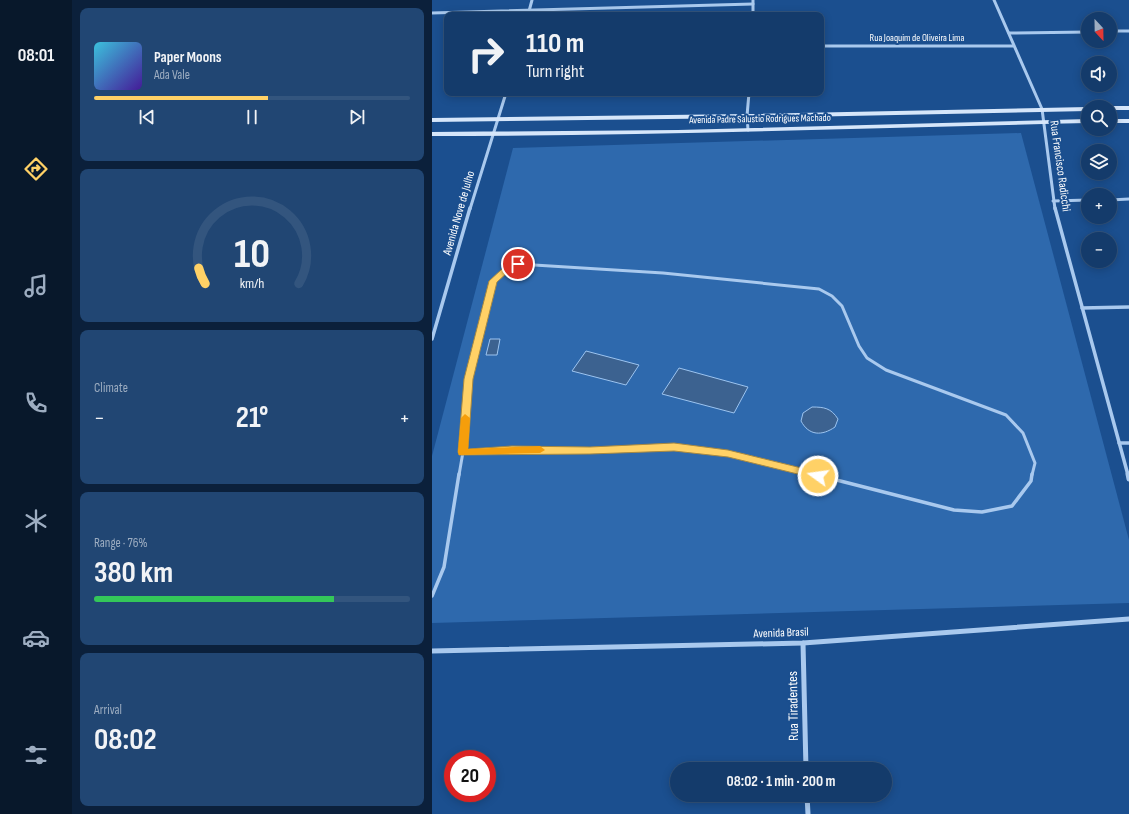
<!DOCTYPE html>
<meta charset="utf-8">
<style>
body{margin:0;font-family:"Sofia Sans Condensed",sans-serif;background:#214673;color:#f1f3f6;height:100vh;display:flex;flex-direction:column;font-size:15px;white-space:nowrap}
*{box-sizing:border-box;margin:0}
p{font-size:13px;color:#9dadc1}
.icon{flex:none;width:22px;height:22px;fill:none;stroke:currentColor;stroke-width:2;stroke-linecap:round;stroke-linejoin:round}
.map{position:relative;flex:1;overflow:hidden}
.details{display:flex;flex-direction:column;gap:8px;padding:8px;background:#0b203b;width:360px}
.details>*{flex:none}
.top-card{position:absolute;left:12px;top:12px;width:380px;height:84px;border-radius:8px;box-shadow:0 2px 10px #0003,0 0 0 1px #33557e;background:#143b6b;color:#f1f3f6;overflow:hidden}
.needle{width:26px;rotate:158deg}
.tools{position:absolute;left:649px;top:12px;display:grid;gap:8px}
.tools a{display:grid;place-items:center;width:36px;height:36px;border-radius:50%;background:#143b6b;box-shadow:0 2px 10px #0003,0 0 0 1px #33557e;font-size:20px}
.speed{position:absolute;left:12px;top:750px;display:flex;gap:8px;font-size:20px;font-weight:700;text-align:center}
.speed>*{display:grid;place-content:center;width:52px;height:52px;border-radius:50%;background:#143b6b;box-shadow:0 2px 10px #0003,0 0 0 1px #33557e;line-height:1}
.speed .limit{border:6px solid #d22;background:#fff;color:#111}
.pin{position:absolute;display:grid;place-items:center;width:34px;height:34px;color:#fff;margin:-17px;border:2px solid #fff;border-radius:50%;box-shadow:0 1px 4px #0007}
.me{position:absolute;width:44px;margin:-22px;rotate:284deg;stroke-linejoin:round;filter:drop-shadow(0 0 3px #0008)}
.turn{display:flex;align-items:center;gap:14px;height:84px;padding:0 16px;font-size:18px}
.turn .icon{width:52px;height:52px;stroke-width:2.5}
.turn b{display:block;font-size:28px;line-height:34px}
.big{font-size:30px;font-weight:700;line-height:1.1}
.details .card{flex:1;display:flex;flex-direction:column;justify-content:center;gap:6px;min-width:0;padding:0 14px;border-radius:8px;background:#214673}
.details .dial{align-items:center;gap:0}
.dial svg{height:104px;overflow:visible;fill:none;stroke:#33557e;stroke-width:7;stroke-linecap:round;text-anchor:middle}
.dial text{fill:#f1f3f6;stroke:none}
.song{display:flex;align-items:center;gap:12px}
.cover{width:48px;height:48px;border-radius:6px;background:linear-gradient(135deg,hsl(190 70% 55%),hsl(260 70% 35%))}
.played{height:4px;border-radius:2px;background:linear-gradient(90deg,#ffd166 55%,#33557e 55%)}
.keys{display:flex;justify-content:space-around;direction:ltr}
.heat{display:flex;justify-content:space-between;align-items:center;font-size:22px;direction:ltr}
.charge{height:6px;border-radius:3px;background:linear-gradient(90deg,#34c759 76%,#33557e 0)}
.trip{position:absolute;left:238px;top:762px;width:222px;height:40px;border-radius:20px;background:#143b6b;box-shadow:0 2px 10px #0003,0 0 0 1px #33557e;font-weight:700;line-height:40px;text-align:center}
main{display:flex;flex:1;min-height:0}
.menu{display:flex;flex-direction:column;width:72px;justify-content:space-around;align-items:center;background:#08182b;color:#9dadc1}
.menu .icon{width:28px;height:28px}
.menu .selected{color:#ffd166}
.menu b{font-size:18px;color:#f1f3f6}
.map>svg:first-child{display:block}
.green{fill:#2e69ad}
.water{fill:#3c6290;stroke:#9cc4f0}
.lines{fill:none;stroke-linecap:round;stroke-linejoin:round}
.service-far1{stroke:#a9c9ee;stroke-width:3}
.service{stroke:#a9c9ee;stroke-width:3.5}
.minor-far2{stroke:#a9c9ee;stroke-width:3}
.minor-far1{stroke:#a9c9ee;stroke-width:3.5}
.minor{stroke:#a9c9ee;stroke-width:5}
.secondary{fill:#d6e6fa;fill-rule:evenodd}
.route{fill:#ffd166;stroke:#a68842}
.slow{fill:#f59e0b}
.labels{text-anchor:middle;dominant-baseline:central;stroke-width:4;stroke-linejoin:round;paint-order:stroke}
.far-street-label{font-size:10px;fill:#fff;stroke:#1b4f8f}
.street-label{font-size:12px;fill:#fff;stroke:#1b4f8f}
.near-street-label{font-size:14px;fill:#fff;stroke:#1b4f8f}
</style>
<main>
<nav class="menu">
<b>08:01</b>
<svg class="icon selected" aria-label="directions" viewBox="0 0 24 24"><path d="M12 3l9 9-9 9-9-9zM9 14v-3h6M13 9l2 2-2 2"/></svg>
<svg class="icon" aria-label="music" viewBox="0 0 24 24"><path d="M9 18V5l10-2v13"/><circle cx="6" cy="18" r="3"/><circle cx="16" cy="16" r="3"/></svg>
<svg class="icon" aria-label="phone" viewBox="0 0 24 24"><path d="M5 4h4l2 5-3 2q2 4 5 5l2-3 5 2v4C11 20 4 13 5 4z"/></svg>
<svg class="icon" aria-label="climate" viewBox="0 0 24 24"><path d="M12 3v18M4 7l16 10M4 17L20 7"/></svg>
<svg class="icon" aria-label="car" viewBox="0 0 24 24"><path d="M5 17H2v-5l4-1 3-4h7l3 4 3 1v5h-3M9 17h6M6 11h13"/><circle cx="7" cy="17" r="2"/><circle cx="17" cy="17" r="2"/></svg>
<svg class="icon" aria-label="filters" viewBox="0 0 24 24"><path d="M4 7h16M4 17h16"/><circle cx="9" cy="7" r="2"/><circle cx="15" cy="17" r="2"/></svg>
</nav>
<section class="details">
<div class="card">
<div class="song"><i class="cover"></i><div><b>Paper Moons</b><p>Ada Vale</p></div></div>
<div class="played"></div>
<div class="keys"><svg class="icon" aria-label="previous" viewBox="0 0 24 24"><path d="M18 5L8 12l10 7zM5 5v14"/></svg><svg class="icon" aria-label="pause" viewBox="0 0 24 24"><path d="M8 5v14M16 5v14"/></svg><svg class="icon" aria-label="next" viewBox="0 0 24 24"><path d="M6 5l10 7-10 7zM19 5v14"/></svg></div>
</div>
<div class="card dial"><svg viewBox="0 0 100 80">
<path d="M14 69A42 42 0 1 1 86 69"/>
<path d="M14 69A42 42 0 0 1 9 57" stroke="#ffd166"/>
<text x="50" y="56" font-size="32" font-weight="700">10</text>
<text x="50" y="72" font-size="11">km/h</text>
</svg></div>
<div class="card"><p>Climate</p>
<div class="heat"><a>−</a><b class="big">21°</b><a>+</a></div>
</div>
<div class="card"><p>Range · 76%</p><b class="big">380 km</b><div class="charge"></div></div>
<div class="card"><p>Arrival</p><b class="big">08:02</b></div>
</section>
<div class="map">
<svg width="697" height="814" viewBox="0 0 697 814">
<rect width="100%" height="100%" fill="#1b4f8f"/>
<polygon class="green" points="589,133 697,540 697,603 0,623 0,456 81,148"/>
<g class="water">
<polygon points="58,339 68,339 65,355 54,355"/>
<polygon points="154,351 207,365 194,385 140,371"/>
<polygon points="247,368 316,387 302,413 230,394"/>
<path d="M 380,407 C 392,407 399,408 406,419 L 403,427 C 390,436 377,436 369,421 L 371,413 Z"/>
</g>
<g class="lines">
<g class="service-far1">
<polyline points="31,452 36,379 61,281 72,271 86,264 231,273 387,289 400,296 410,306 427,346 435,358 454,370 574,415 591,433 603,463 600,475"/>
<polyline points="31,452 80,450 158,451 242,447 296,453 385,475"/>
<polyline points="27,475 31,452"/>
</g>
<g class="service">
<polyline points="381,474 522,510 550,512 580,506 599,481 600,474"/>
<polyline points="0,596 12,567 27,474"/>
</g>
<g class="minor-far2">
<polyline points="321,0 321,15"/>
<polyline points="562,0 610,109 623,209"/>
<polyline points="0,13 321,4"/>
<polyline points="96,15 100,0"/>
<polyline points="678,31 697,31"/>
<polyline points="577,33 656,32"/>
<polyline points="389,46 581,46"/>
<polyline points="316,130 315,116 317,93"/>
<polyline points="678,200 697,199"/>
<polyline points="621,201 656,200"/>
<polyline points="38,209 74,93"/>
</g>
<g class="minor-far1">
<polyline points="623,208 696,475"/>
<polyline points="650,308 697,307"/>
<polyline points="0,339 38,208"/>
<polyline points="687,443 697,443"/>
</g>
<g class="minor">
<polyline points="696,474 697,479"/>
<polyline points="371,643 374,769"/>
<polyline points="0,651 371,643 697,619"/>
<polyline points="375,795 376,814"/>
</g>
<g class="secondary">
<polygon points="678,106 697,106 697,110 678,110 678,107 676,107"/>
<polygon points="656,107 656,111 315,118 0,122 0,118 315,114"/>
<path d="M 656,119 L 656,123 C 437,128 219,136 0,136 L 0,132 L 246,130 Z"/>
<rect x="678" y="119" width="19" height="4"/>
</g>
</g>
<polygon class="route" points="86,261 90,264 89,266 75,273 65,282 41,379 36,449 80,446 158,447 242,443 296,450 386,472 389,473 391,476 389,478 386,479 296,457 242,451 158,454 27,455 26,452 32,379 57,281 70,269"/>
<polygon class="slow" points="33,414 38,418 36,449 108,446 113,450 108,453 27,455 26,452 29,418"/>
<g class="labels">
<g class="far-street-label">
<text x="485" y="38">Rua Joaquim de Oliveira Lima</text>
<text transform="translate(328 119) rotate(-1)">Avenida Padre Salustio Rodrigues Machado</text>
</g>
<g class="street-label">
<text transform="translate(628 166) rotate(82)">Rua Francisco Radicchi</text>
<text transform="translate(27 213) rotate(-74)">Avenida Nove de Julho</text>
<text transform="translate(349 633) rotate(-2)">Avenida Brasil</text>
</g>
<g class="near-street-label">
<text transform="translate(361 706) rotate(-91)">Rua Tiradentes</text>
</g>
</g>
</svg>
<div class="tools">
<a><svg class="needle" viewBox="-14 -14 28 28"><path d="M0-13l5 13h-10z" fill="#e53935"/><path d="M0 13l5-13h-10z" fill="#9dadc1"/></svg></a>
<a><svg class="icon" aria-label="sound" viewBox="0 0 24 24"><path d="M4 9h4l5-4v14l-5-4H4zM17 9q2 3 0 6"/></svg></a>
<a><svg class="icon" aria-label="search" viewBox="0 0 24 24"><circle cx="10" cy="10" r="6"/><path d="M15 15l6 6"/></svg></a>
<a><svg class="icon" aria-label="layers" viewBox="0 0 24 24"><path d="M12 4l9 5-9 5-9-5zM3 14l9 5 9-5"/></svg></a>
<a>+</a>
<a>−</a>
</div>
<div class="speed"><div class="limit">20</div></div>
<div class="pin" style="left:86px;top:264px;background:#d93025"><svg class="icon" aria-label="arrive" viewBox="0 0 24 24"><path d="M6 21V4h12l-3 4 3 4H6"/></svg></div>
<svg class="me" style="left:386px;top:476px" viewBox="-20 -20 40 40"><circle r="17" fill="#ffd166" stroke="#fff" stroke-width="3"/><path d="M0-11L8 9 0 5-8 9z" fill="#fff"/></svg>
<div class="trip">08:02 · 1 min · 200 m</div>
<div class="top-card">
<div class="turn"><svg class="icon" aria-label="right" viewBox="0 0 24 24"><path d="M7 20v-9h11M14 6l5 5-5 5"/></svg><div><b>110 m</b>Turn right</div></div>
</div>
</div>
</main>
